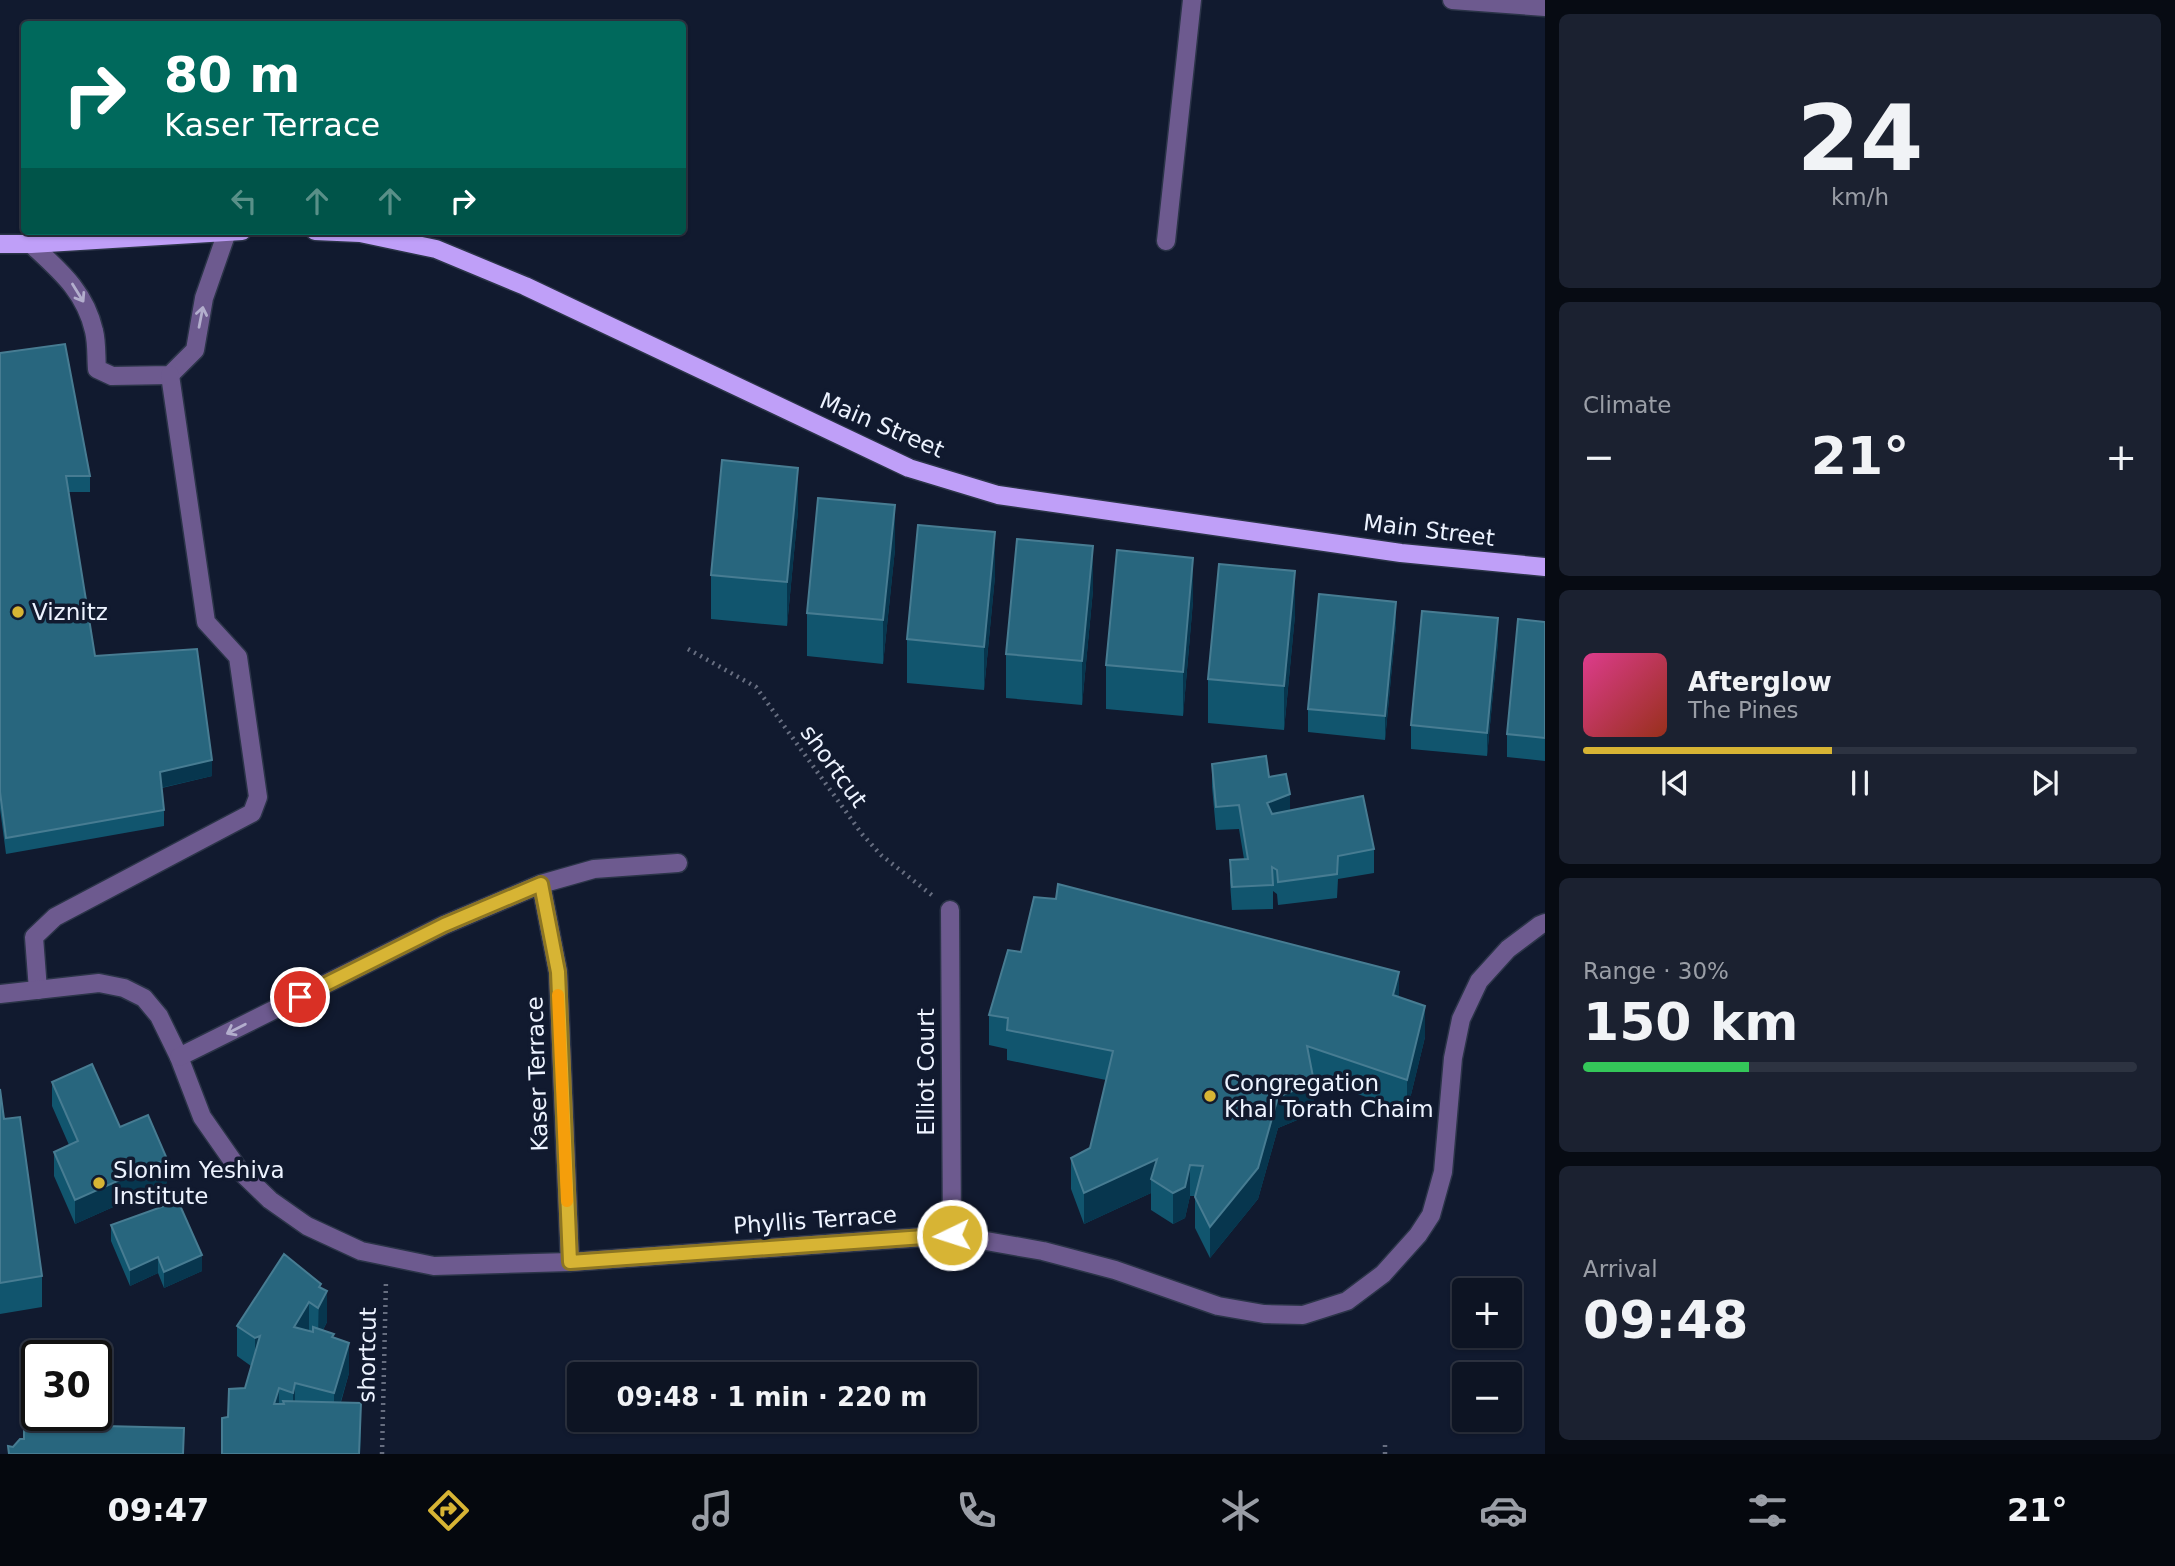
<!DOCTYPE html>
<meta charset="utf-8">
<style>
body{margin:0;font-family:"DejaVu Sans",sans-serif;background:#1b2130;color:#f1f3f6;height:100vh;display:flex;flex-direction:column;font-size:26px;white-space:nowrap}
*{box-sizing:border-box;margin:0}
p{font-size:23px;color:#9a9ea6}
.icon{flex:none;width:38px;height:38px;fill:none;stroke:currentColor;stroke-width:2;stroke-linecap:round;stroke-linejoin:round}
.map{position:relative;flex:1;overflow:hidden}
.sheet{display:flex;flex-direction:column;gap:14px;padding:14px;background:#070b13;width:630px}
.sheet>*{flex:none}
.guide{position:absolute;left:21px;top:21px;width:665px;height:214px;border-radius:7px;box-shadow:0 2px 5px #0004,0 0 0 2px #2d3341;background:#00695c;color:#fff;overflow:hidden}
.controls{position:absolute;left:1452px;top:1278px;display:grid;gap:14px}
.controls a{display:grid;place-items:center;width:70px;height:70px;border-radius:7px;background:#0d1423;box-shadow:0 2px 5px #0004,0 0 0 2px #2d3341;font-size:35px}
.speed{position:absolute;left:21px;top:1340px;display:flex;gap:14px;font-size:35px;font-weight:700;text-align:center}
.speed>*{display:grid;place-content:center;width:91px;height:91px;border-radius:50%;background:#0d1423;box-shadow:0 2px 5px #0004,0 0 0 2px #2d3341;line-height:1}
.speed .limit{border:4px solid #111;border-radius:10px;background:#fff;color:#111}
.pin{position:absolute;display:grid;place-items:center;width:60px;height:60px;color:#fff;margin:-30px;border:4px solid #fff;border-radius:50%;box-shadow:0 2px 7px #0007}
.me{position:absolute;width:77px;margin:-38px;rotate:266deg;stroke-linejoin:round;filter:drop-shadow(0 0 5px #0008)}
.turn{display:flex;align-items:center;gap:24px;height:147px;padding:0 28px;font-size:32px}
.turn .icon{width:91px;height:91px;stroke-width:2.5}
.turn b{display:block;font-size:49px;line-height:60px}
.lanes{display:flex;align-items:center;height:66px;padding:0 28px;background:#0003;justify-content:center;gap:35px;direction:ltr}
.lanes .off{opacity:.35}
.big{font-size:52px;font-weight:800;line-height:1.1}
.sheet .tile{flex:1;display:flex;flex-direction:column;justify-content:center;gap:10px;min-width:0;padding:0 24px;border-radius:10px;background:#1b2130}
.sheet .dial{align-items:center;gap:0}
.dial b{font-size:91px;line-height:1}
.song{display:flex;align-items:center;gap:21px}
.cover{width:84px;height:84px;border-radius:10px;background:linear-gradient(135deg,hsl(330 70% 55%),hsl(10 70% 35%))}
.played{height:7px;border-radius:4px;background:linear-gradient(90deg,#d7b434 45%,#2d3341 45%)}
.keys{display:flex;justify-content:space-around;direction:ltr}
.heat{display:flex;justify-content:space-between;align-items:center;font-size:38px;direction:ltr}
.charge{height:10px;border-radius:5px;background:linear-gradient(90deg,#34c759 30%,#2d3341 0)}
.trip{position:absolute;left:567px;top:1362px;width:410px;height:70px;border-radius:7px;background:#0d1423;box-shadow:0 2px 5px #0004,0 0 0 2px #2d3341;font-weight:800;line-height:70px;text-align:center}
.tabs{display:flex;height:112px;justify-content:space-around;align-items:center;background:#05080e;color:#9a9ea6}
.tabs .icon{width:49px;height:49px}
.tabs .selected{color:#d7b434}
.tabs b{font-size:32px;color:#f1f3f6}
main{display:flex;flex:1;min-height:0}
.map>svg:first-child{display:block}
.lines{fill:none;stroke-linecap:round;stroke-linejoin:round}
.minor-casing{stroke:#2b3448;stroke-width:21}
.major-casing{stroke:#2b3448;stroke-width:21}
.path{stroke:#676e80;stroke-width:4.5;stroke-dasharray:2 5;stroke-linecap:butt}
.minor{stroke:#6d5a8f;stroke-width:18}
.major{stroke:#bf9ff8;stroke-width:18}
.wall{fill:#11556e}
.shaded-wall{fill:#07364e}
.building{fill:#28667e;stroke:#477c92;stroke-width:2}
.oneway{stroke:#b3aecd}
.route-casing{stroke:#8c7522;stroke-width:18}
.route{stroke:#d7b434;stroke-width:12}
.slow{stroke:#f59e0b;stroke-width:12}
.poi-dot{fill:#d7b434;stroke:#111a2f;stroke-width:2.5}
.labels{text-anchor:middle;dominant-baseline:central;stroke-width:7;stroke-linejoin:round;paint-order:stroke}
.street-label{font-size:23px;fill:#edf3ff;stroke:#111a2f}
.poi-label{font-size:23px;fill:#edf3ff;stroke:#111a2f;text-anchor:start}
</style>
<main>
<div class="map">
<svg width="1545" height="1454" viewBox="0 0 1545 1454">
<rect width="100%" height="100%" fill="#111a2f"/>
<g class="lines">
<defs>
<g id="minor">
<polyline points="1452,0 1545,7"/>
<polyline points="1166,241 1192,0"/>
<path d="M 31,244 C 59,270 85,291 94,331 C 97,343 96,357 97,369 L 112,376 L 170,375 L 195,350 L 204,298 L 227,232"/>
<polyline points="541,884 558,972 570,1262"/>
<polyline points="950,910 952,1235"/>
<polyline points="38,990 34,937 55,917 252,813 258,797 238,657 206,622 170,375"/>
<polyline points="0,994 99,983 124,988 144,998 159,1016 179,1057 202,1117 239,1170 270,1200 307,1226 361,1251 434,1266 570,1262 952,1235 1043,1251 1115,1270 1218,1306 1264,1314 1303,1315 1347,1301 1383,1274 1418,1235 1431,1215 1443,1172 1453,1058 1461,1019 1479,981 1508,949 1540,925 1545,923"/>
<polyline points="179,1057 444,925 541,884 594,869 678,863"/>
</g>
<g id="major">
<polyline points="315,231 360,233 436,249 525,286 909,468 998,495 1401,553 1545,567"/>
<polyline points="0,244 31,244 242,231"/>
</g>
</defs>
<use href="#minor" class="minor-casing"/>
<use href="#major" class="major-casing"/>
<g class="path">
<polyline points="688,649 756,687 862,834 881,855 933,896"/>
<polyline points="382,1454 386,1280"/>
<polyline points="1385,1454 1385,1444"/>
</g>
<use href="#minor" class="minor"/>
<use href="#major" class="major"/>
</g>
<g class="wall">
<polygon points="0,353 90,476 90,492 69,492 95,656 212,776 162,788 164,810 164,826 6,854 0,809"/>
<polygon points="798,511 787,626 711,619 711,575"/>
<polygon points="895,549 883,664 807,656 807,613"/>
<polygon points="995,576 984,690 907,683 907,639"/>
<polygon points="1093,590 1082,705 1006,698 1006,654"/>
<polygon points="1193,601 1183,716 1106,709 1106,665"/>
<polygon points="1295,615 1284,730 1208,723 1208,679"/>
<polygon points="1545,622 1545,761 1507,757 1507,734"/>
<polygon points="1396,625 1385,740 1308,732 1308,709"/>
<polygon points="1498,642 1487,756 1411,749 1411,725"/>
<polygon points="1212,764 1269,777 1290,810 1374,849 1374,873 1338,879 1337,898 1278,905 1277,894 1273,891 1273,909 1232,910 1230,883 1230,860 1244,859 1239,829 1216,830 1212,787"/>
<polygon points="1399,997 1425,1037 1407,1111 1314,1079 1314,1113 1278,1128 1258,1199 1210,1258 1195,1228 1195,1196 1190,1196 1185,1218 1173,1224 1151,1210 1151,1193 1084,1224 1071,1189 1071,1158 1090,1148 1106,1080 1007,1060 1007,1049 989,1045 989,1015"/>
<polygon points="52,1082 120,1127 167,1183 75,1224 54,1176 54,1152 69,1145 52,1106"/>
<polygon points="0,1089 4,1119 42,1276 42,1307 0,1314"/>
<polygon points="111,1225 202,1271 164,1288 158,1273 130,1286 111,1241"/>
<polygon points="321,1288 327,1322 323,1330 334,1338 349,1373 341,1402 361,1434 228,1417 245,1388 251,1366 237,1356 237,1326"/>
</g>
<g class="shaded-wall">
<polygon points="798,468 798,511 787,626 787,582"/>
<polygon points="895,505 895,549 883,664 883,620"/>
<polygon points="995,532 995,576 984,690 984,647"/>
<polygon points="1093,546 1093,590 1082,705 1082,661"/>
<polygon points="1193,558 1193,601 1183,716 1183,672"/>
<polygon points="1295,571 1295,615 1284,730 1284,686"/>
<polygon points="1396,602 1396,625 1385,740 1385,716"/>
<polygon points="1498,618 1498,642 1487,756 1487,733"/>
<polygon points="212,760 212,776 160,788 160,772"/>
<polygon points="1290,794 1290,817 1267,826 1267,803"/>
<polygon points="1399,972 1399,1003 1393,995"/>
<polygon points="1425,1006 1425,1037 1407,1111 1407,1080"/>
<polygon points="1314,1082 1314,1113 1278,1128 1258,1199 1210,1258 1210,1227 1278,1097"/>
<polygon points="167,1159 167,1183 75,1224 75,1200"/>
<polygon points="1157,1159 1151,1179 1151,1193 1084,1224 1084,1193"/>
<polygon points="1190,1165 1190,1196 1185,1218 1173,1224 1173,1193"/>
<polygon points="202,1255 202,1271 164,1288 164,1272"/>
<polygon points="158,1257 158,1273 130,1286 130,1270"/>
<polygon points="321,1284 321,1303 327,1291 327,1322 318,1339 319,1287"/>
<polygon points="309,1302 309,1333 294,1327"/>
<polygon points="260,1336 255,1369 255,1338"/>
<polygon points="349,1343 349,1373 334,1424 334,1393"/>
<polygon points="295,1383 295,1413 293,1424 293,1393"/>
<polygon points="279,1388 279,1419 274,1404"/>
<polygon points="361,1403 361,1434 360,1454 359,1454"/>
</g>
<g class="building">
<polygon points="65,344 90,476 66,476 95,656 197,649 212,760 160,772 164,810 6,838 0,792 0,353"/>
<polygon points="722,460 798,468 787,582 711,575"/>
<polygon points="818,498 895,505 883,620 807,613"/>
<polygon points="918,525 995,532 984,647 907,639"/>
<polygon points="1017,539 1093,546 1082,661 1006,654"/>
<polygon points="1117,550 1193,558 1183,672 1106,665"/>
<polygon points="1219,564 1295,571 1284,686 1208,679"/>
<polygon points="1319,594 1396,602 1385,716 1308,709"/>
<polygon points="1422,611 1498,618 1487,733 1411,725"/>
<polygon points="1518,619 1545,622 1545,738 1507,734"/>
<polygon points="1266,756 1269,777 1286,774 1290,794 1267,803 1272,814 1363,796 1374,849 1338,856 1337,874 1278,882 1277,870 1272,867 1273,885 1232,887 1230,860 1248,859 1239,805 1216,807 1212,764"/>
<polygon points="1058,884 1399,972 1393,995 1425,1006 1407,1080 1307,1046 1314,1082 1278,1097 1258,1168 1210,1227 1195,1197 1203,1166 1190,1165 1185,1187 1173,1193 1151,1179 1157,1159 1084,1193 1071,1158 1090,1148 1113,1051 1007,1030 1008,1018 989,1015 1008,950 1021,952 1034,897 1056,899"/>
<polygon points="92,1064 120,1127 148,1115 167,1159 75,1200 54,1152 78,1141 52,1082"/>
<polygon points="0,1089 4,1119 20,1117 42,1276 0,1283"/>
<polygon points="178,1201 202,1255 164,1272 158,1257 130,1270 111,1225"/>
<polygon points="284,1254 321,1284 319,1287 327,1291 318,1308 309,1302 294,1327 313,1332 313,1327 334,1334 332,1337 349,1343 334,1393 295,1383 293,1393 279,1388 274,1404 284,1404 283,1401 361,1403 359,1454 222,1454 222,1418 228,1417 229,1389 245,1388 260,1336 255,1338 237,1326"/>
<polygon points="24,1424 184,1428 183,1454 9,1454 8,1446 13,1447 20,1439 24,1439"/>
</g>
<defs><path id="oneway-shaft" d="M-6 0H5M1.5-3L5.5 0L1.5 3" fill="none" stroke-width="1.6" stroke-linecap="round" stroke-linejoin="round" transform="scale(1.75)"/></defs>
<g class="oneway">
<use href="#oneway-shaft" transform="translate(78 293) rotate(58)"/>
<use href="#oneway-shaft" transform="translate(201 317) rotate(-79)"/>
<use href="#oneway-shaft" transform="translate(236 1029) rotate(153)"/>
</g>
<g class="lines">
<defs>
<polyline id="route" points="300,997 444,925 541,884 558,972 570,1262 952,1235"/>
</defs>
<use href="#route" class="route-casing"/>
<use href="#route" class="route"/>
<polyline class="slow" points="558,995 567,1201"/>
</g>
<g class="poi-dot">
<circle cx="18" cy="612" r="7"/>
<circle cx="1210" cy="1096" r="7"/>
<circle cx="99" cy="1183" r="7"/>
</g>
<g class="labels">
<g class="street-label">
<text transform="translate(882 425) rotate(23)">Main Street</text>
<text transform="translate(1429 530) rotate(7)">Main Street</text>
<text transform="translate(834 766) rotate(54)">shortcut</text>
<text transform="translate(926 1072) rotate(-90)">Elliot Court</text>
<text transform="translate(537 1074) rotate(-92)">Kaser Terrace</text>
<text transform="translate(815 1220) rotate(-4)">Phyllis Terrace</text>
<text transform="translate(367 1355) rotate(-89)">shortcut</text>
</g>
<g class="poi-label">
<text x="32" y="612">Viznitz</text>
<text x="1224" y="1083">Congregation<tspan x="1224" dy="26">Khal Torath Chaim</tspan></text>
<text x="113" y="1170">Slonim Yeshiva<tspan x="113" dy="26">Institute</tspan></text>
</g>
</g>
</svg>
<div class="controls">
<a>+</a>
<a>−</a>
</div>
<div class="speed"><div class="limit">30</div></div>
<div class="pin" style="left:300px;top:997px;background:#d93025"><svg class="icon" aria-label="arrive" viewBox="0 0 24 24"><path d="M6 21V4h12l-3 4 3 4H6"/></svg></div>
<svg class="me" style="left:952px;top:1235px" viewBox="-20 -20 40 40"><circle r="17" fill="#d7b434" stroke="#fff" stroke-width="3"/><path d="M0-11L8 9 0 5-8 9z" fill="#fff"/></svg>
<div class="trip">09:48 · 1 min · 220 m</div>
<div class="guide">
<div class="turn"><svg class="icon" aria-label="right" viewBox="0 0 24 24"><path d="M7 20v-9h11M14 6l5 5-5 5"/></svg><div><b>80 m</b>Kaser Terrace</div></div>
<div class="lanes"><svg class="icon off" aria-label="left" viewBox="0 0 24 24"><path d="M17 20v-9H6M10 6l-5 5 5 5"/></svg><svg class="icon off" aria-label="ahead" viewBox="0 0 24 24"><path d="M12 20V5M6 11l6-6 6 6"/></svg><svg class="icon off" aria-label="ahead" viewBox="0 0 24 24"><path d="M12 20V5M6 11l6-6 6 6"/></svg><svg class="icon" aria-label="right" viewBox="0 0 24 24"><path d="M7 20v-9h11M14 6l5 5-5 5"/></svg></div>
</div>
</div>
<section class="sheet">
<div class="tile dial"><b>24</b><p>km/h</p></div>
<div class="tile"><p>Climate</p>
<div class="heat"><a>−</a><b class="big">21°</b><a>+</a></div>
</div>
<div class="tile">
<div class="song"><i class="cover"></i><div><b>Afterglow</b><p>The Pines</p></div></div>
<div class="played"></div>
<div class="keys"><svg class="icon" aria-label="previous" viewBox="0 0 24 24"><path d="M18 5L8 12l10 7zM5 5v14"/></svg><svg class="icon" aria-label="pause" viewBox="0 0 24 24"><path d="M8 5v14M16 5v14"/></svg><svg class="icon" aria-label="next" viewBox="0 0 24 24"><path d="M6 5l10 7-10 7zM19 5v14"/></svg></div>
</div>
<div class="tile"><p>Range · 30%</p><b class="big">150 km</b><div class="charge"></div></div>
<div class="tile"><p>Arrival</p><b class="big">09:48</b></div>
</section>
</main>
<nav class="tabs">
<b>09:47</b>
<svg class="icon selected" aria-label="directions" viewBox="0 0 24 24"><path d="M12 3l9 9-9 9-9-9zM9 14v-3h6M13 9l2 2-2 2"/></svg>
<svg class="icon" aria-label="music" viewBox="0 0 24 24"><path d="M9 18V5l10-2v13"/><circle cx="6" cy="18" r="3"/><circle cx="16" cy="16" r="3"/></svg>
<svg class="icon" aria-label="phone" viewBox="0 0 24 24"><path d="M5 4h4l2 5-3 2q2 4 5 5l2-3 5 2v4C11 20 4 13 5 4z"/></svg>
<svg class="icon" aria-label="climate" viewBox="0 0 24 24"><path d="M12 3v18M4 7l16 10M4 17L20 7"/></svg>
<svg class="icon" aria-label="car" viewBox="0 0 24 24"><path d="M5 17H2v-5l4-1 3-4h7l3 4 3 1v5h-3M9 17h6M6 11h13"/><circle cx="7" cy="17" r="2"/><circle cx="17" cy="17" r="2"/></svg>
<svg class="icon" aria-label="filters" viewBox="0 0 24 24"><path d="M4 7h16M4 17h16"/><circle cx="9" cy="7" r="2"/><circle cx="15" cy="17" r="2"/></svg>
<b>21°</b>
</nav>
